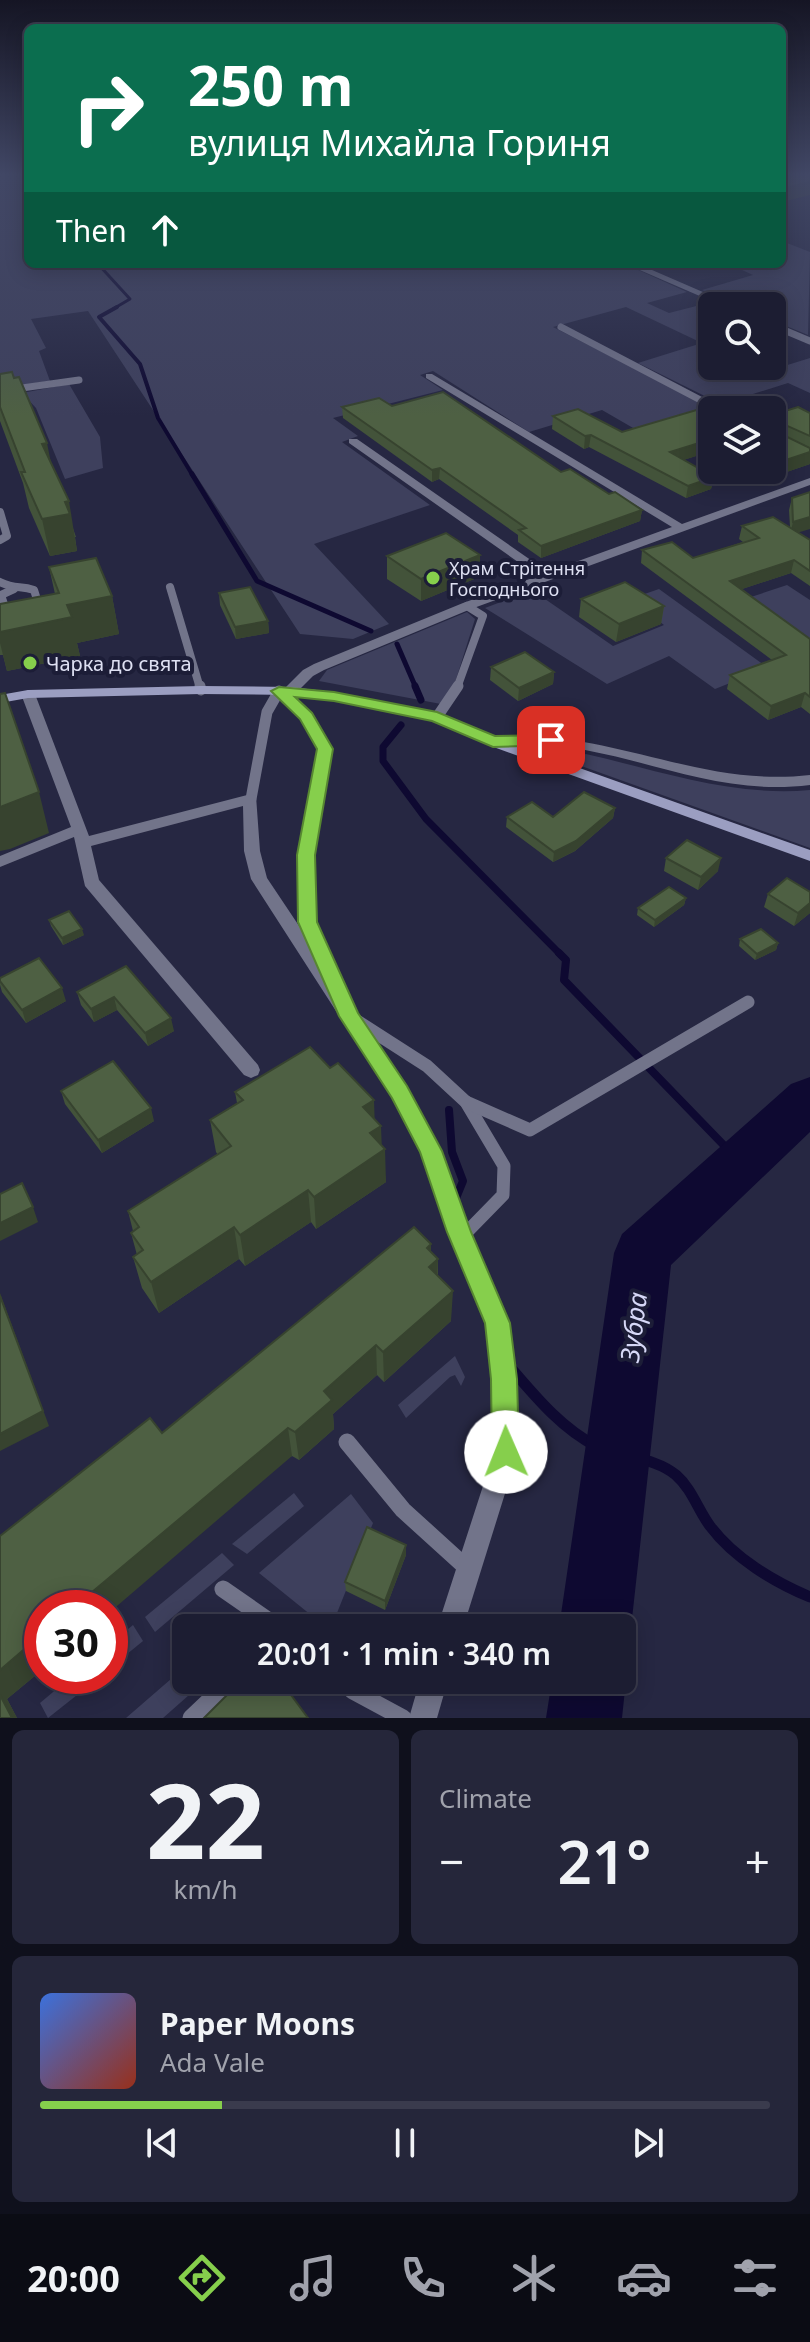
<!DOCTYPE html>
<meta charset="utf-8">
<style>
body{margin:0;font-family:"Noto Sans",sans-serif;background:#25263a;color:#f1f3f6;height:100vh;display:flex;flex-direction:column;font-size:30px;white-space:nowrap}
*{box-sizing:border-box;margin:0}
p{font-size:26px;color:#a0a2ac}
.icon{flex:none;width:44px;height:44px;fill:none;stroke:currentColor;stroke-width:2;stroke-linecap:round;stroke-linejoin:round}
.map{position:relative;height:1718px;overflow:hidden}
.side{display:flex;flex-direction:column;gap:12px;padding:12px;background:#0f101c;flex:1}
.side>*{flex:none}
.guide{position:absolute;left:24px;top:24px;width:762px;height:244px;border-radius:12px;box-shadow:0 4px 20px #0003,0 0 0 2px #3a3b4d;background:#0b6e4f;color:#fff;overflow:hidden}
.controls{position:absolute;left:698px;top:292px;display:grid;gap:16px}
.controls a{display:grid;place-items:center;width:88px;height:88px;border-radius:12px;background:#1c1d32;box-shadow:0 4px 20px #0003,0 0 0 2px #3a3b4d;font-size:40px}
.speed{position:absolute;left:24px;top:1590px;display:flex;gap:16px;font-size:40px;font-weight:700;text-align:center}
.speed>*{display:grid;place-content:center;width:104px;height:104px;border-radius:50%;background:#1c1d32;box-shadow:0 4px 20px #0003,0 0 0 2px #3a3b4d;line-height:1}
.speed .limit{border:12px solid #d22;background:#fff;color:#111}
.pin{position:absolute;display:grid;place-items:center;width:68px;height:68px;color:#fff;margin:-34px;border-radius:16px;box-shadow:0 4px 12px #0006}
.me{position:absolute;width:88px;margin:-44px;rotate:359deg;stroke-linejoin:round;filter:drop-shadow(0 0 6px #0008)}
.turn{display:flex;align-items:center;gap:28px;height:168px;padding:0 32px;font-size:36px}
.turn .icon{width:104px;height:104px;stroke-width:2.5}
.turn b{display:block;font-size:56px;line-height:68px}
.then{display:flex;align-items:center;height:76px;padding:0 32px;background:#0003;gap:16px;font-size:30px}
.big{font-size:60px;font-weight:600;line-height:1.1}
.side .widget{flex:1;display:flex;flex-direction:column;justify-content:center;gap:12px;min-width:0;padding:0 28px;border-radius:12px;background:#25263a}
.side .dial{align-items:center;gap:0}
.dial b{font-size:104px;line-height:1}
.song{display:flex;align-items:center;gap:24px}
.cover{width:96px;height:96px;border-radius:12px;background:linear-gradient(135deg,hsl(220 70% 55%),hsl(10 70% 35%))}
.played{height:8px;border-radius:4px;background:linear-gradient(90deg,#86cf4c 25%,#3a3b4d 25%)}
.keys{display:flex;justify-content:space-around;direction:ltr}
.heat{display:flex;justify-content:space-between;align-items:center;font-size:44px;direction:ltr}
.side .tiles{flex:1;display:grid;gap:12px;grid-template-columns:1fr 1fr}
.widget:last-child{grid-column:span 2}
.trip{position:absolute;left:172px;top:1614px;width:464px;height:80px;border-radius:12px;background:#1c1d32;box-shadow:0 4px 20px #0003,0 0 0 2px #3a3b4d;font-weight:600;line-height:80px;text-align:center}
.tab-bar{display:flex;height:128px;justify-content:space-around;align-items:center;background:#0b0c14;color:#a0a2ac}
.tab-bar .icon{width:56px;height:56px}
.tab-bar .current{color:#86cf4c}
.tab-bar b{font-size:36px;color:#f1f3f6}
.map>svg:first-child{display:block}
.green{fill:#3e405d}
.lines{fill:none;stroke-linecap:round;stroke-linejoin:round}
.stream-far5{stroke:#0e0931;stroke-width:3}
.stream-far4{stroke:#0e0931;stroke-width:4}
.stream-far3{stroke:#0e0931;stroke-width:5}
.stream-far2{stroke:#0e0931;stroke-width:7}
.stream-far1{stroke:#0e0931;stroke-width:8}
.stream{stroke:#0e0931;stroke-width:11}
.river{fill:#0e0931;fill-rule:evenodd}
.service-far5{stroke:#72748a;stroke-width:5}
.service-far4{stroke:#72748a;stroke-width:7}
.service-far3{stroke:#72748a;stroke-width:8}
.service-far2{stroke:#72748a;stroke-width:11}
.service-far1{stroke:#72748a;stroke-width:13}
.service{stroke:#72748a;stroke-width:17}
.minor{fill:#72748a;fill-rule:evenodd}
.tertiary{fill:#72748a;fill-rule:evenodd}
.secondary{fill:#9b9ec1;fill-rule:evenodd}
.wall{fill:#43533a}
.shaded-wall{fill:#37432f}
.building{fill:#4e6043;stroke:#37432f;stroke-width:2}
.route{fill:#86cf4c;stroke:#578731;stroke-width:2}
.poi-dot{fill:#86cf4c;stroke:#1c1d37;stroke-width:3}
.labels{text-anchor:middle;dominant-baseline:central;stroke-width:8;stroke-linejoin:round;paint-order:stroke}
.far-poi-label{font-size:18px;fill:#dee0f2;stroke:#1c1d37;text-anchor:start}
.poi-label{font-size:20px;fill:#dee0f2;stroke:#1c1d37;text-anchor:start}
.near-water-label{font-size:26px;font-style:italic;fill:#d6d8f7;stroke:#1c1d37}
</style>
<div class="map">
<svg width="810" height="1718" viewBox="0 0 810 1718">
<rect width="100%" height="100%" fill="#262742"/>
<g class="green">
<polygon points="0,175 28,175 28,264 625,264 687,292 647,303 669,313 712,302 721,306 712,306 712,366 753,366 765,372 810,358 810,393 788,383 721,404 638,363 702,343 626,307 553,327 714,409 647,436 602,410 529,432 433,371 420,375 443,390 333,418 358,436 342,442 430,505 314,544 389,624 353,639 300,634 88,311 31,319 46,348 39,351 50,381 0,388"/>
<polygon points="782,241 810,252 808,335 772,320 772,306 739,306 702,290 753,275 729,264 782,264"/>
<polygon points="69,384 100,437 103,468 65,479 36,408 22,393"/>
<polygon points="787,585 810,600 810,642 748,598"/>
<polygon points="659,589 768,668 715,689 669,656 607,684 485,608 532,590 613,646 664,625 630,599"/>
<polygon points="467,612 475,619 453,689 441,704 319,681 327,670"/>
<path d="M 586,754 C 660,771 733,797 810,790 L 810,848 L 573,763 L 575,757 Z"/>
<polygon points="455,1356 465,1377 461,1386 455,1375 450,1377 406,1418 398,1405"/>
<polygon points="294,1493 304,1506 247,1554 232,1544"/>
<polygon points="351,1494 373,1523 331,1628 327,1628 259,1573"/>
<polygon points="222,1553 234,1565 155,1632 145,1617"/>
<polygon points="133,1625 143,1641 110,1668 110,1644"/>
<polygon points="186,1666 186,1680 206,1680 163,1718 126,1718"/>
<polygon points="72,1676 101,1676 48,1718 40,1703"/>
</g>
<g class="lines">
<polyline class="stream-far5" points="98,264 130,299 113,309"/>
<polyline class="stream-far4" points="117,307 99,317 140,364 158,418 193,476"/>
<g class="stream-far3">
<polyline points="192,474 257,581 371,631"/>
<polyline points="397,644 416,688"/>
</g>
<g class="stream-far2">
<polyline points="415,686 421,700"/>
<polyline points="401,725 383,747 383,761 426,819 561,955"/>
</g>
<g class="stream-far1">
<polyline points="559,953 566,960 564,980 741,1163"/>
<polyline points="449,1110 452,1152 463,1181 454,1203"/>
</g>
<path class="stream" d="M 510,1367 C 535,1396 561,1428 596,1446 C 622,1459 653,1456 676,1475 C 692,1489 698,1510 710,1526 C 734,1558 774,1582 810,1597"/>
<g class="river">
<polygon points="810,1077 810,1132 671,1265 631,1628 622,1650 622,1628 559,1628 614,1253 622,1234 791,1084"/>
<polygon points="622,1670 626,1680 622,1718 546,1718 552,1680 622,1680"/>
</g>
<polyline class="service-far5" points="632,264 729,306"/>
<g class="service-far4">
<polyline points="772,325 810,341"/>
<polyline points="561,327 710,405"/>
<polyline points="0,391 79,380"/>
</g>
<g class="service-far3">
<polyline points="0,512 7,536 0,540"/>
<path d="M 0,582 C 16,590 20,585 34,590 L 41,612"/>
<polyline points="170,587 200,688"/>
<polyline points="8,616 1,595 14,589"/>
<polyline points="457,688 483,616 467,606"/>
</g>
<g class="service-far2">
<polyline points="200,686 201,690"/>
<polyline points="437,717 458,686"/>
<polyline points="251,799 267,712 279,691 306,716 325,749 306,855 308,922 322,955"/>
</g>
<g class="service-far1">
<polyline points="321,953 335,984"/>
<polyline points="357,1021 427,1066 466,1102 504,1166 503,1195 461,1238"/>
<polyline points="466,1102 530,1130 748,1002"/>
</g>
<g class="service">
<polyline points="347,1442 403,1510 468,1569"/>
<polyline points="223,1589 279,1628"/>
<polyline points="340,1680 353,1691 403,1718"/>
<polyline points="191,1718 231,1680"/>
</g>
<g class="minor">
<polygon points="426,374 432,374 682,524 810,478 810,485 471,609 324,670 313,676 295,694 285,694 283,691 285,688 303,670 314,664 463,603 538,576 349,443 349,439 357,439 548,572 672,527 426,378"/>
<polygon points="707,403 713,403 725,410 707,407"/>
<polygon points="28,690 35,694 89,836 251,794 256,796 260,851 267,878 406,1086 438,1145 470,1232 509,1323 516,1379 518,1452 463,1628 437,1628 494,1452 492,1379 487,1323 448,1232 422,1152 392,1098 251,879 244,851 243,806 91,846 99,880 258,1065 260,1070 258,1075 251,1078 244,1075 85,886 74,837 0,867 0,856 71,827 21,694"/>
<polygon points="420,1680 448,1680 437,1718 409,1718"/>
</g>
<path class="tertiary" d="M 520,736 C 622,736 705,787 810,775 L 810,785 C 726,795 665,765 585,750 C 555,744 524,744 493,746 L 486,742 L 493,738 Z"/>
<polygon class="secondary" points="201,686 290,687 334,692 442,714 498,739 810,850 810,861 488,745 433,720 334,700 290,695 201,694 28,698 0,703 0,695 28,690"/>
</g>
<g class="wall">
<polygon points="0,374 14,378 51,464 76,537 75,537 77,551 50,556 29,508 23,483 0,421"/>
<polygon points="392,406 561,472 609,494 642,510 640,521 541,558 518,542 518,535 439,479 432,482 343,418 342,407"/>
<polygon points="810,413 810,464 772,477 760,470 772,470 772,415"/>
<polygon points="553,416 712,451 683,460 714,477 711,489 686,498 589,447 584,449 552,429"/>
<polygon points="792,498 798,533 810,540 810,586 791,573 742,589 810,639 810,714 801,707 768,720 727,689 730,675 772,660 641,563 642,550 693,558 743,542 739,539 742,526 790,527 789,510"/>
<polygon points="480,555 479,577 421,601 387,579 387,556"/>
<polygon points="49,567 112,596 119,634 77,643 80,656 7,671 3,655 0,655 0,604 55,594"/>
<polygon points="219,593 268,621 269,633 236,639 220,605"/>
<polygon points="581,599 664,606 661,624 616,642 579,617"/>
<polygon points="491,667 554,672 553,684 518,701 490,680"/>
<polygon points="615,808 613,818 575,851 553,862 506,827 507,817 553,817"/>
<polygon points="666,858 718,871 698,890 664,871"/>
<polygon points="810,892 810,913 794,926 764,907 768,894"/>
<polygon points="686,898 684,905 654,927 637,915 638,908"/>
<polygon points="49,920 84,935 63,945 51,926"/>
<polygon points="740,939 778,943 776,950 755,960 739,946"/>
<polygon points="126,966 174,1031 148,1046 117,1010 94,1022 81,1005 77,992"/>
<polygon points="0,978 66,1001 26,1023 2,992 0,985"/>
<polygon points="61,1091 154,1121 102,1153 65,1104"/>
<polygon points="235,1092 375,1119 381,1146 386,1182 316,1229 311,1222 245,1266 239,1259 159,1313 142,1288 133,1257 137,1255 131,1233 133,1231 128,1211 218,1155 216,1152 210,1120 237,1103"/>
<polygon points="431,1252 438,1259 438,1276 451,1321 384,1382 377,1375 333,1414 334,1429 299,1460 292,1456 42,1608 42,1670 7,1699 17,1718 0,1718 0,1536 162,1433"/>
<polygon points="406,1545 406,1555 385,1610 346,1591 345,1582"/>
</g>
<g class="shaded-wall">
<polygon points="810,182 810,195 782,202 782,189"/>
<polygon points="591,435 589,447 584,449 585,436"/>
<polygon points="712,439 712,451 668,465 670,452"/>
<polygon points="47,443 54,478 42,444"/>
<polygon points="810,452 810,464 772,477 774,464"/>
<polygon points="440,468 439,479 432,482 432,470"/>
<polygon points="714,477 711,489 686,498 688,486"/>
<polygon points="69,501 77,551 50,556 42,519 65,502"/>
<polygon points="642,510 640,521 541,558 541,546"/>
<polygon points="810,517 810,529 790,535 793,522"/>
<polygon points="480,555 479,577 421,601 421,579"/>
<polygon points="794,560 791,573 727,594 730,581"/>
<polygon points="112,596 119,634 77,643 80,656 7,671 0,643 0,632 67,605"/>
<polygon points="664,606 661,624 616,642 619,624"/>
<polygon points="268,621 269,633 236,639 235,627"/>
<polygon points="554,672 553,684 518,701 519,688"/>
<polygon points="805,693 801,707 768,720 771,706"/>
<polygon points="39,792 49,833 10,849 0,851 0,807"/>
<polygon points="615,808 613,818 575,851 553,862 554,852"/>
<polygon points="721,858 718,871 698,890 701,877"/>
<polygon points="686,898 684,905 654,927 655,920"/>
<polygon points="810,903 810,913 794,926 798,913"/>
<polygon points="82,929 84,935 63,945 62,938"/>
<polygon points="778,943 776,950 755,960 757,954"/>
<polygon points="62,988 66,1001 26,1023 22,1010"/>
<polygon points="114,997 117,1010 94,1022 91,1009"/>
<polygon points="171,1018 174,1031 148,1046 145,1033"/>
<polygon points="374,1100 375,1130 381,1126 382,1152 385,1149 386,1182 316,1229 314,1197 363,1107"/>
<polygon points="151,1108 154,1121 102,1153 98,1140"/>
<polygon points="308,1190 311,1222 245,1266 240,1235"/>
<polygon points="33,1207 38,1222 0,1241 0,1223"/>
<polygon points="234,1227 239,1259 159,1313 151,1282"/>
<polygon points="431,1244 431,1265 438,1259 437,1290 429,1277 427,1248"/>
<polygon points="453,1291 451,1321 384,1382 383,1352"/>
<polygon points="0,1293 49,1426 0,1451"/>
<polygon points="376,1345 377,1375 333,1414 334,1429 299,1460 295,1432 324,1391"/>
<polygon points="288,1428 292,1456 110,1612 110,1608 73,1608"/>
<polygon points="406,1545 406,1555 385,1610 385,1601"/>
<polygon points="42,1634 42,1670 7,1699 17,1718 12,1718 0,1695 0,1670"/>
</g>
<g class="building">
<polygon points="782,175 810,175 810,182 782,189"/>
<polygon points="12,372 14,378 19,377 47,443 42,444 69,501 65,502 70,514 42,519 21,472 25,472 0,407 0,374"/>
<polygon points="443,392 561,472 570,469 609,494 615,492 642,510 541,546 519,530 526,528 440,468 432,470 342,407 379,398 392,406"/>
<polygon points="710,406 718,410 712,410 712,439 670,452 714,477 688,486 591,435 585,436 553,416 578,409 622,432"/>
<polygon points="798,407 810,413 810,436 772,419 773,430 810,448 810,452 774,464 772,463 772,415"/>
<polygon points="810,492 810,517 793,522 792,498"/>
<polygon points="773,517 810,540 810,571 794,560 730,581 810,639 810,697 805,693 771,706 730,675 786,655 642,550 672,542 693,558 759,538 742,526"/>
<polygon points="446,533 480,555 421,579 387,556"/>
<polygon points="96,558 112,596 67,605 72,617 0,632 0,604 59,593 49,567"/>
<polygon points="625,582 664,606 619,624 581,599"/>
<polygon points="250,587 268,621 235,627 219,593"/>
<polygon points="525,652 554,672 519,688 491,667"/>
<polygon points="5,693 39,792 0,807 0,694"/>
<polygon points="584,792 615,808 576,841 554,852 507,817 532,802 553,817"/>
<polygon points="687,840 721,858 701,877 666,858"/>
<polygon points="787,878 810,892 810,903 798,913 768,894"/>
<polygon points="669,887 686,898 655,920 638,908"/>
<polygon points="69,911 82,929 62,938 49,920"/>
<polygon points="761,929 778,943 757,954 740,939"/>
<polygon points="39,958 62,988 22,1010 0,981 0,978"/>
<polygon points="126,966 171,1018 145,1033 114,997 91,1009 77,992"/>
<polygon points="310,1047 330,1068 338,1063 374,1100 363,1107 381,1126 370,1133 385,1149 314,1197 308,1190 240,1235 234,1227 151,1282 133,1257 143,1250 131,1233 139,1227 128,1211 231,1146 210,1120 243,1100 235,1092"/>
<polygon points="113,1061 151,1108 98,1140 61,1091"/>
<polygon points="22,1183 33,1207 0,1223 0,1194"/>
<polygon points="414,1227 431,1244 427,1248 438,1259 429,1267 453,1291 383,1352 376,1345 324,1391 332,1400 295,1432 288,1428 73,1608 42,1608 42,1634 0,1670 0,1536 150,1418 162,1433"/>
<polygon points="0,1296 43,1411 0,1434"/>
<polygon points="367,1527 406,1545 385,1601 345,1582"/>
<polygon points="242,1680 280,1680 308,1718 204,1718"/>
<polygon points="0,1695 12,1718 0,1718"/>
</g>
<linearGradient id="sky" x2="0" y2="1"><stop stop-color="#151524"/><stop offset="0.42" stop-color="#414765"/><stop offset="1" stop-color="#414765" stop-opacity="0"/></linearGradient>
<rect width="810" height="416" fill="url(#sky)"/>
<polygon class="route" points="279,687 334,692 437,712 495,736 551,735 559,740 551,745 493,747 432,721 334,701 295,697 312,713 333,749 315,855 317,922 358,1013 407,1086 442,1151 471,1232 510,1323 517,1379 519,1452 515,1461 506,1465 496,1461 492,1452 491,1379 485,1323 447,1232 420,1152 392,1098 339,1016 298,922 297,855 317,749 300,719 271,691"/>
<g class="poi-dot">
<circle cx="433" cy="578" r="8"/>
<circle cx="30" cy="663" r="8"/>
</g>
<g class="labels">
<g class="far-poi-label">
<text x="449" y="568">Храм Стрітення<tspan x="449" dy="21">Господнього</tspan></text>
</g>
<g class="poi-label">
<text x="46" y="663">Чарка до свята</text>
</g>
<g class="near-water-label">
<text transform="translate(633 1327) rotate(-83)">Зубра</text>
</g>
</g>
</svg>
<div class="controls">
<a><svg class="icon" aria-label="search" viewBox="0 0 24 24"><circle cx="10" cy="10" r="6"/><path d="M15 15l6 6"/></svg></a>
<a><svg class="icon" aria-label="layers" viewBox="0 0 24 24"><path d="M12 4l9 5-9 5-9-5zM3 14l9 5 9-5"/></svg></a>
</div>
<div class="speed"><div class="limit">30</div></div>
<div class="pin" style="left:551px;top:740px;background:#d93025"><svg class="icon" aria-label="arrive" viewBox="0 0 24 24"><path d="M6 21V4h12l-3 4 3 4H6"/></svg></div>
<svg class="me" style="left:506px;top:1452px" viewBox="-20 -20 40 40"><circle r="19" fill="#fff"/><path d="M0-13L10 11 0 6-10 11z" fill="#86cf4c"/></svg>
<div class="trip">20:01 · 1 min · 340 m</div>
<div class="guide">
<div class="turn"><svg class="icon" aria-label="right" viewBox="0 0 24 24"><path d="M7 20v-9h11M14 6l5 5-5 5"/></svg><div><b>250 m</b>вулиця Михайла Гориня</div></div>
<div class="then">Then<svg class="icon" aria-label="ahead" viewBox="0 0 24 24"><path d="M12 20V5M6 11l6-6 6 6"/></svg></div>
</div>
</div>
<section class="side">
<div class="tiles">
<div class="widget dial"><b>22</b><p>km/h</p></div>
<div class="widget"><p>Climate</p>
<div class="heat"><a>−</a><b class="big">21°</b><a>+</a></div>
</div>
<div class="widget">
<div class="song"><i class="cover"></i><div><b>Paper Moons</b><p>Ada Vale</p></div></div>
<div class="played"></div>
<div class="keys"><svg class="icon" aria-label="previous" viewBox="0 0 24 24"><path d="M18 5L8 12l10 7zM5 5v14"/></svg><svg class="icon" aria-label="pause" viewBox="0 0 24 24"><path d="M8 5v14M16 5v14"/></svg><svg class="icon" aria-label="next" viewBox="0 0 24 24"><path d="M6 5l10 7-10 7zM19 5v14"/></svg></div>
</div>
</div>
</section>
<nav class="tab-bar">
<b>20:00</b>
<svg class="icon current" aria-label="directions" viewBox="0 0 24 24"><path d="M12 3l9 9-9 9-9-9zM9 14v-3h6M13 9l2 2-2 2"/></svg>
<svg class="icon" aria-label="music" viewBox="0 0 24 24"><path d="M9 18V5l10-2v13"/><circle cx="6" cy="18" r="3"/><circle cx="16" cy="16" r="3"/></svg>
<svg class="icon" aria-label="phone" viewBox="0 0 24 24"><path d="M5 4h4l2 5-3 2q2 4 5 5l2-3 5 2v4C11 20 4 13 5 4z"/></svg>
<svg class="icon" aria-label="climate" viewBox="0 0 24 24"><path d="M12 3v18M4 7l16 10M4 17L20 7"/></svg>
<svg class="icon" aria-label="car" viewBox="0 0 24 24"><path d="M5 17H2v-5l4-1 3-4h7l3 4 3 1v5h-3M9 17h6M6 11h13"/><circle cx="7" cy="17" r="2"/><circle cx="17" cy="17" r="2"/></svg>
<svg class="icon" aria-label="filters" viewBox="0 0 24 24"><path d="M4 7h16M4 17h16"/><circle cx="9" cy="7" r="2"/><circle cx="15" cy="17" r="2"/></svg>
</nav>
